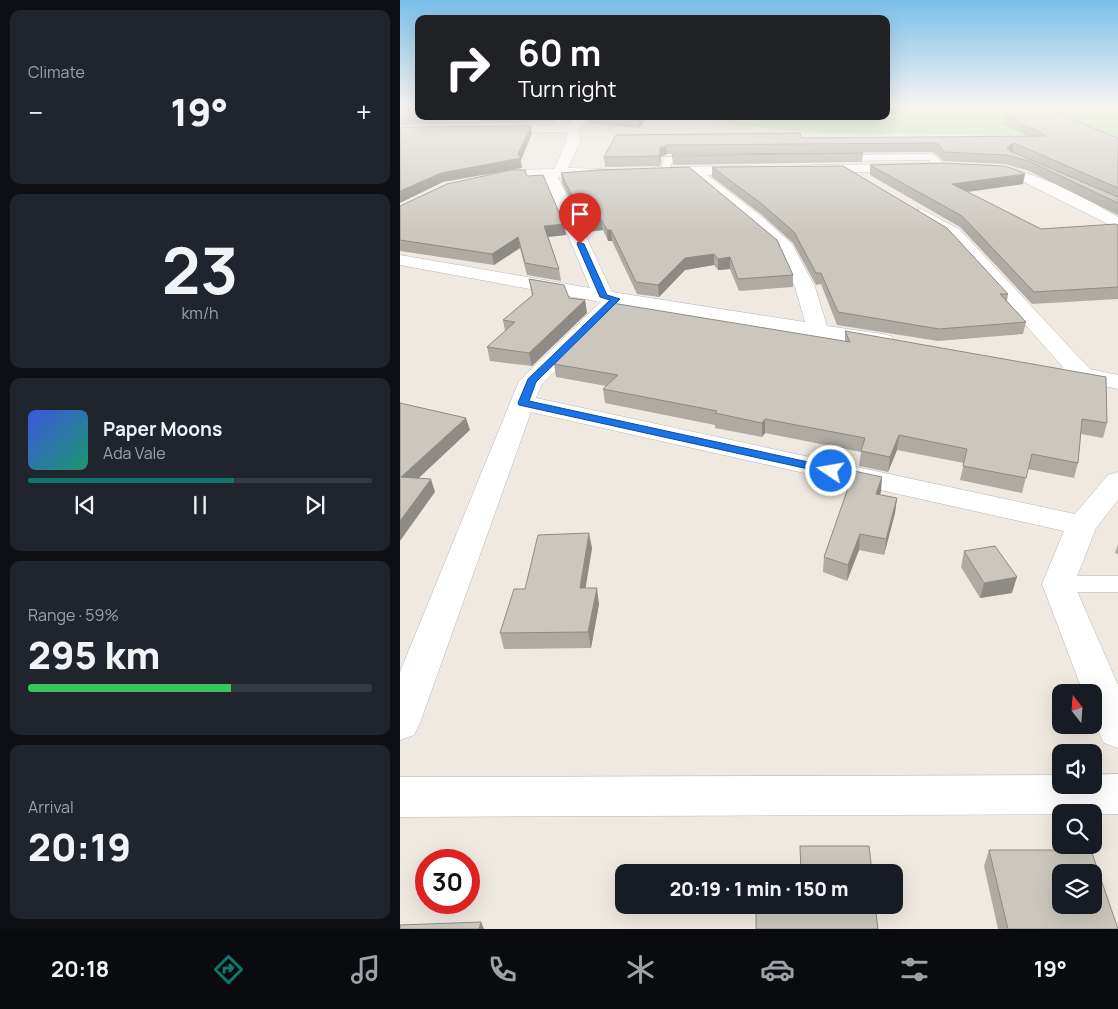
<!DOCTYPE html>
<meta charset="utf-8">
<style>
body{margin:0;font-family:Manrope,sans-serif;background:#20242c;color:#f1f3f6;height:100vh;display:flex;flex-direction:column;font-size:19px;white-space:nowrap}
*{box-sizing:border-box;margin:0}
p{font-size:16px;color:#9ea1a6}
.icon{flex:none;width:28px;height:28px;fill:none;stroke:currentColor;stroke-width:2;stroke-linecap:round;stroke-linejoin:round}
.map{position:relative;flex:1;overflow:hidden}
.drawer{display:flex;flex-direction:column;gap:10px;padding:10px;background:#0d0f14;width:400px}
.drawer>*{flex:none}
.guide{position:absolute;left:15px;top:15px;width:475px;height:105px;border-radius:10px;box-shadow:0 5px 20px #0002;background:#202124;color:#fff;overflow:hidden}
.needle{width:32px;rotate:343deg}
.buttons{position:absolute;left:652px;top:684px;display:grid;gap:10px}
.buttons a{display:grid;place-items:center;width:50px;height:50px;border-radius:10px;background:#171b24;box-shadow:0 5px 20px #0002;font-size:25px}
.speed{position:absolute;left:15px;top:849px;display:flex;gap:10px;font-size:25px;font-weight:700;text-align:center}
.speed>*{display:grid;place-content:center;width:65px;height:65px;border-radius:50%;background:#171b24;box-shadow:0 5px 20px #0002;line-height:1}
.speed .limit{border:8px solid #d22;background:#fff;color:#111}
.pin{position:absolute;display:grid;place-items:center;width:42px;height:42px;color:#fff;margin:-51px -21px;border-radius:50% 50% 50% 0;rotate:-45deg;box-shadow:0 0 5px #0007}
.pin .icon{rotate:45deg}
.me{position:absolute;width:55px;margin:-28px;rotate:282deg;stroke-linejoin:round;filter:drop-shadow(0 0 4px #0008)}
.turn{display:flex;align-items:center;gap:18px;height:105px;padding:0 20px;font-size:22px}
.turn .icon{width:65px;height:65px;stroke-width:2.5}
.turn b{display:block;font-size:35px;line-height:42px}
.big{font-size:38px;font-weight:800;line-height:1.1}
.drawer .tile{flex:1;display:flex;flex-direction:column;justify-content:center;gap:8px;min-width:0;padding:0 18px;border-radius:10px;background:#20242c}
.drawer .dial{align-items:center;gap:0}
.dial b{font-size:65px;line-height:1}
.song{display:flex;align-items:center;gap:15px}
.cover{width:60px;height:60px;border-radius:8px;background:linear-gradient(135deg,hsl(230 70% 55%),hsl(160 70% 35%))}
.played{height:5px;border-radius:2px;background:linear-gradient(90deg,#0f766e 60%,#363941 60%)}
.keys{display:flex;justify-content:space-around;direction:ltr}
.heat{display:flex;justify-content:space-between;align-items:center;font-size:28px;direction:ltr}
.charge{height:8px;border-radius:4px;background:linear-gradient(90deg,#34c759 59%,#363941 0)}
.trip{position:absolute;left:215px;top:864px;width:288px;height:50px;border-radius:10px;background:#171b24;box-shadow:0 5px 20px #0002;font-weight:800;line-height:50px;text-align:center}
.tab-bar{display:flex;height:80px;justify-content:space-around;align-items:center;background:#090b0e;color:#9ea1a6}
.tab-bar .icon{width:35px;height:35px}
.tab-bar .active{color:#0f766e}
.tab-bar b{font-size:22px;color:#f1f3f6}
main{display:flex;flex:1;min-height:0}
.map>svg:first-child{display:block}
.green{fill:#b6e59e}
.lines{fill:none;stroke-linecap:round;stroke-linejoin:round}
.lane-casing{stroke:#b4b7c1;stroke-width:1}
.street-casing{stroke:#b4b7c1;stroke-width:1}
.lane{fill:#fff;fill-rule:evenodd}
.street{fill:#fff;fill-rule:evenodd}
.wall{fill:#afaba4}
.shaded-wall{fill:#8e8b86}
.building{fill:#cbc7bf;stroke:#8e8b86;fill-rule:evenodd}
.route{fill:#1a73e8;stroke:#114b97}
</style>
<main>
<section class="drawer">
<div class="tile"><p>Climate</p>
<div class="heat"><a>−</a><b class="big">19°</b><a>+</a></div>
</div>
<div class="tile dial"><b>23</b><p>km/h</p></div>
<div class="tile">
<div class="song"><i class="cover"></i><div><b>Paper Moons</b><p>Ada Vale</p></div></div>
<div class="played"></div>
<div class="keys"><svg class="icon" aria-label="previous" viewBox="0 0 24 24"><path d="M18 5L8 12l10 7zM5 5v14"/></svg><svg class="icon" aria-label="pause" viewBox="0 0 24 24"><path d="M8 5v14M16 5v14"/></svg><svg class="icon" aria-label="next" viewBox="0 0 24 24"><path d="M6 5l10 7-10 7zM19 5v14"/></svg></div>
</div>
<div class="tile"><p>Range · 59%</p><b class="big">295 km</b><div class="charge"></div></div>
<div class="tile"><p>Arrival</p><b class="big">20:19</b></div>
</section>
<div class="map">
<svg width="718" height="929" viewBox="0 0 718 929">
<rect width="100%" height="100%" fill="#efe9e1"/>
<polygon class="green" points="486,106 718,106 718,142 630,136 416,133 319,123 315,116 486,116"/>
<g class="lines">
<defs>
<g id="lane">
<polygon points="532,154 535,155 544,165 544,169 538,169 529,160 437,161 432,158 437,155"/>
<polygon points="297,156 300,157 300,161 272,162 269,173 266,174 261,171 264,157"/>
<polygon points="658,576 718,576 718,592 658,592 650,590 647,584 650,578"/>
</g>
<g id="street">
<path d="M 178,116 L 191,116 L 179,129 L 180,142 L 168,168 L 204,169 L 206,172 L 204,175 L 199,176 L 158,177 L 212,292 L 405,322 L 395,287 L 378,250 L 349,224 L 289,175 L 257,175 L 252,174 L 250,171 L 252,168 L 257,167 L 349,166 L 354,167 L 356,170 L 354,173 L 307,175 L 361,216 L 392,244 L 415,287 L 427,326 L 483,334 L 491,336 L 494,341 L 491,346 L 483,348 L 221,306 L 142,384 L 136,398 L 675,514 L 708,475 L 718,472 L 718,500 L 696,528 L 674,584 L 718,685 L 718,748 L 704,743 C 694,722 694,715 694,692 L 683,692 L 642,584 L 664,531 L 131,412 L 20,723 L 14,735 L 0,740 L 0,672 L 119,381 L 201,302 L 0,265 L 0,255 L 190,288 L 144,178 L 113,178 L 90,182 L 85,181 L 83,178 L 85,175 L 113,170 L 154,169 L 166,142 L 167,132 L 94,133 L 90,132 L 88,129 L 90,126 L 170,124 Z"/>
<polygon points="507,164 512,165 514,168 512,171 412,173 407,172 405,169 407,166 412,165"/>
<path d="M 589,165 C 634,170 679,194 718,217 L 718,229 L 626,183 L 607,176 L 584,172 L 582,169 L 584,166 Z"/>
<polygon points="521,209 559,229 690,369 718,375 718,389 663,377 659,372 663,367 547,237 515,217 513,214 515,211"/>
<polygon points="718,774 718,814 0,817 0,777 661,775 661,785 694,785 694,775"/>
</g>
</defs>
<use href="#lane" class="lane-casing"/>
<use href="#street" class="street-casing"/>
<use href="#lane" class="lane"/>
<use href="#street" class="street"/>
</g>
<g class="wall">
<polygon points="0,106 19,116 176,116 170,121 155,119 153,122 0,125"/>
<polygon points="605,115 718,138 718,215 627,170 604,164 543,161 536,154 532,152 267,154 261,157 260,166 205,167 204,157 216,135 401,138 628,136 603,124"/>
<polygon points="187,116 248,116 239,128 187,123"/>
<polygon points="463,153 462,162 273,165 272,156"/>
<polygon points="470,165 623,184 568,192 641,229 718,225 718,299 632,304 560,227 470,175"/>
<polygon points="312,167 608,294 607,301 626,322 623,334 538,341 437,325 421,284 416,285 393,243 362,215 312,177"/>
<polygon points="161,173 393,275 393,287 339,291 330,269 318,270 314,265 285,270 259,297 237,294 212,241 208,241 203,230 186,232 162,183"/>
<polygon points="127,176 164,224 166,235 148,237 159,269 161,281 127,275 120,248 94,265 0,251 0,206"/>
<polygon points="129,279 169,298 185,300 187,313 132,366 90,361 87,347 105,331 103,320 132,296"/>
<polygon points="445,331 707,423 703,438 681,434 678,463 674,478 628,469 622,493 560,480 564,463 497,450 488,472 459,466 461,452 365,433 362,437 315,428 315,425 205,403 203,389 206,386 156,377 154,364 157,360 157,356 445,341"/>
<polygon points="482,477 480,495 497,498 495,513 484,555 459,550 447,581 423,572 424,557"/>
<polygon points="718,544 718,554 715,553"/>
<polygon points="192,548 185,588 199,604 191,648 104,649 100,633 125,589"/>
<polygon points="564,551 612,593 580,598 561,567"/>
<polygon points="400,846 472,872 400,872"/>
<polygon points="589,850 718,929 598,929 584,866"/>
</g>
<g class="shaded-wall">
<polygon points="152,116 155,116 155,119 153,122"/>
<polygon points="170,116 176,116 170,121"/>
<polygon points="241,116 248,116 239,128 238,120"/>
<polygon points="131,126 132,134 121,160 122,168 43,182 0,203 0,191 41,173 118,154"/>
<polygon points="614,143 613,152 608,155 607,147"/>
<polygon points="266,145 267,154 261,157 260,166 259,156 260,148"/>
<polygon points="625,174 623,184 551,194 552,184"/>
<polygon points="201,219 203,230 186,232 184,221"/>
<polygon points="164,224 166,235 146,237 144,226"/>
<polygon points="207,230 211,230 212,241 208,241"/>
<polygon points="118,237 120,248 94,265 92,254"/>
<polygon points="314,254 314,265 285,270 259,297 258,285 285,258"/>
<polygon points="330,257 330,269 318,270 318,259"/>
<polygon points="185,300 187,313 132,366 129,353"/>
<polygon points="66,418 70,430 6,490 1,477"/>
<polygon points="365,419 365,433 362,437 362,423"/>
<polygon points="499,435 497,450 488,472 490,457"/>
<polygon points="482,477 481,492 474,509 476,494"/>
<polygon points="31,479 35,492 0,541 0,521"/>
<polygon points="497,498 495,513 484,555 486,539"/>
<polygon points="189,533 192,548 183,604 180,588"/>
<polygon points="460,534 459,550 447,581 448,565"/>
<polygon points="617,577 612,593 580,598 584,583"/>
<polygon points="197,588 199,604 191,648 188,632"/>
<polygon points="81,922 84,929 79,929"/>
</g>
<g class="building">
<rect x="0" y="106" width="19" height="10"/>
<polygon points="609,106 639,106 718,138 718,188 614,143 607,147 610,151 718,197 718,203 629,161 606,155 544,152 538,144 533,143 266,145 260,148 259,156 204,157 216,135 400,133 401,138 647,136 605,115"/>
<polygon points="204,116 241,116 238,120"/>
<polygon points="131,126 118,154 121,158 41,173 0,191 0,127"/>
<polygon points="463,153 272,156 273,154"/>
<polygon points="542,163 604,166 617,170 625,174 552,184 641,229 716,224 718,225 718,287 634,292 562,216 470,165"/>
<polygon points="443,166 547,228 608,294 600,294 626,322 539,329 438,312 421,273 416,273 394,232 362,204 312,167"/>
<polygon points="289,167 377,240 393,275 338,279 330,257 318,259 314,254 285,258 258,285 236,282 211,230 207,230 201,219 184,221 161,173 197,170"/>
<polygon points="111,170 125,170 127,176 143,175 164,224 144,226 159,269 125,263 118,237 92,254 0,240 0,206 47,184"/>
<polygon points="129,279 164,285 169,298 185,300 129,353 87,347 115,322 103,320 133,295"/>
<polygon points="212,303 450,342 445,331 706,377 707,423 682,419 678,463 632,454 626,478 563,466 567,449 499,435 490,457 461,451 465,438 365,419 362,423 315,413 317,411 203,389 218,375 154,364 161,357 157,356"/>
<polygon points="0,403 66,418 1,477 31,479 0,521"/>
<polygon points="454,471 482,477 476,494 497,498 486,539 460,534 448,565 424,557"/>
<polygon points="189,533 180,588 197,588 188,632 100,633 114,589 125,589 138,535"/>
<polygon points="595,546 617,577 584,583 564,551"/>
<polygon points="400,846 469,846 472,872 401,872"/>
<path d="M 589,850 L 691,850 L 718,929 L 608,929 ZM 661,872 L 694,872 L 694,905 L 661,905 Z"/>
<polygon points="356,905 475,905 478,929 356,929"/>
<polygon points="81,922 79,929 0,929 0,925"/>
</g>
<linearGradient id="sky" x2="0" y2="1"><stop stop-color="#7abfeb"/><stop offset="0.45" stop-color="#f8f5f2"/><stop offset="1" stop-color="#f8f5f2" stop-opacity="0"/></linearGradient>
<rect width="718" height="236" fill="url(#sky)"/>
<polygon class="route" points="178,242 184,244 207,295 220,299 136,382 129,401 431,467 435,468 437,471 435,473 431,474 119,405 118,403 128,379 210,300 200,297 177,244"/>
</svg>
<div class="buttons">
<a><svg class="needle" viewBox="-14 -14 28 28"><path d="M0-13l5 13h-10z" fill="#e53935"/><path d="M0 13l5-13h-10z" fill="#9ea1a6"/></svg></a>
<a><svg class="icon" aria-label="sound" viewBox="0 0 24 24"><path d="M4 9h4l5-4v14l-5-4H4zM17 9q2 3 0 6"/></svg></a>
<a><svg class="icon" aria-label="search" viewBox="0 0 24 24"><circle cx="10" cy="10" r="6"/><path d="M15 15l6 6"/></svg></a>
<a><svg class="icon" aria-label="layers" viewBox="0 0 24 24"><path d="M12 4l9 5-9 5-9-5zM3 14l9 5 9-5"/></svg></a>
</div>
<div class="speed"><div class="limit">30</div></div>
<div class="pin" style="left:180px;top:244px;background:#d93025"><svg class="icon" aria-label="arrive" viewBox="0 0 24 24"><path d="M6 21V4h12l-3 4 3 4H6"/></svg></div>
<svg class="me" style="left:431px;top:471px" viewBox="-20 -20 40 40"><circle r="17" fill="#1a73e8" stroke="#fff" stroke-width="3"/><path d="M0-11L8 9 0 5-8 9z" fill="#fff"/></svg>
<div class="trip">20:19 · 1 min · 150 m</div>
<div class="guide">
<div class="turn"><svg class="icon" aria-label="right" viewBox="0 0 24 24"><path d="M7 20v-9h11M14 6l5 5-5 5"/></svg><div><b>60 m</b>Turn right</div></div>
</div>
</div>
</main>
<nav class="tab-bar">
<b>20:18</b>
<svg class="icon active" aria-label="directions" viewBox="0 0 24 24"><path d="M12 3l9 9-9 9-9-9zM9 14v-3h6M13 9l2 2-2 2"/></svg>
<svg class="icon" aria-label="music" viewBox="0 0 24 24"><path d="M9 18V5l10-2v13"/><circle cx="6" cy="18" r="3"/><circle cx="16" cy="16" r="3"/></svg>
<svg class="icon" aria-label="phone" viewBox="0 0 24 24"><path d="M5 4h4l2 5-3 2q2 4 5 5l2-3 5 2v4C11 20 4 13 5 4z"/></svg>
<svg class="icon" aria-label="climate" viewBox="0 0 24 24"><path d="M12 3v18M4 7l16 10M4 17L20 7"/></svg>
<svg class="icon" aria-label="car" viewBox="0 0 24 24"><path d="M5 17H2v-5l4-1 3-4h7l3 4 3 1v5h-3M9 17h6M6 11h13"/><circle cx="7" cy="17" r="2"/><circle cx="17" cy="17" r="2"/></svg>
<svg class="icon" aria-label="filters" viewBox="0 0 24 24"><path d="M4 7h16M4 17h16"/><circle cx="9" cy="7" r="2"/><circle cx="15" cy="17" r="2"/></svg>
<b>19°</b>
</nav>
